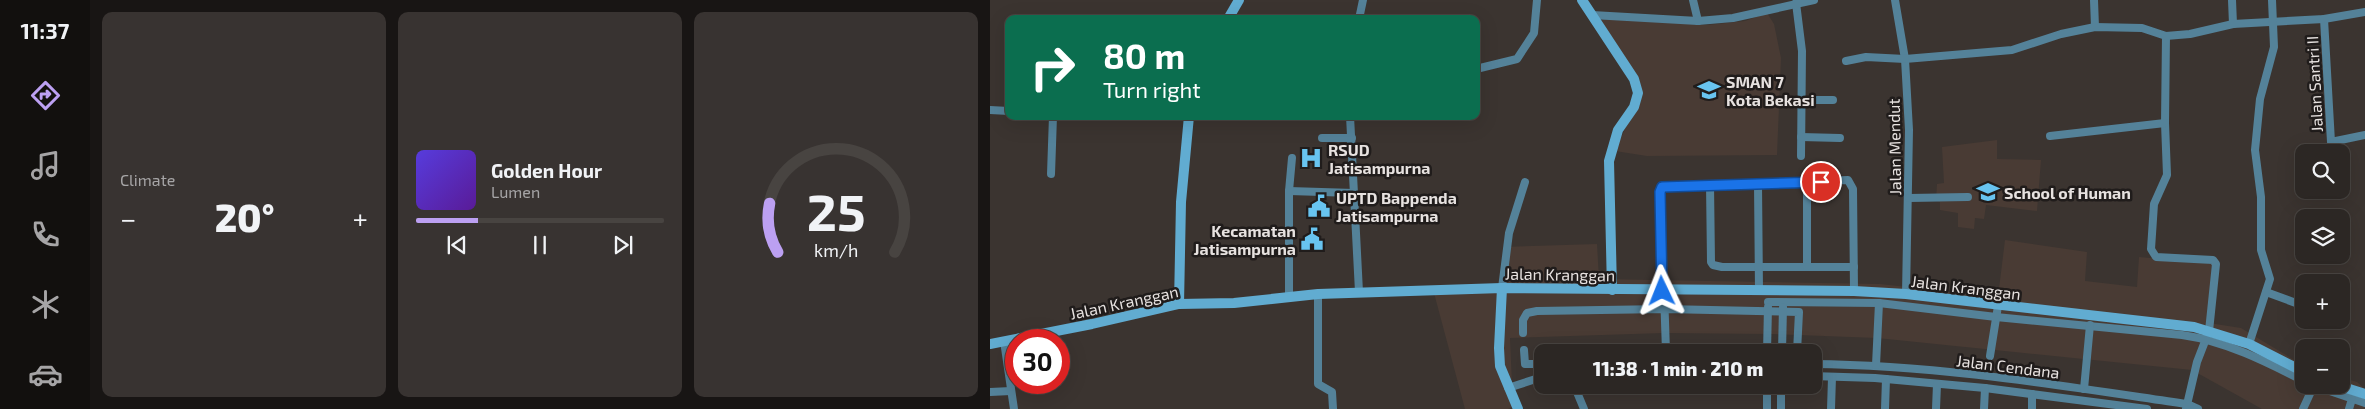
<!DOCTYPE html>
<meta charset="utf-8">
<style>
body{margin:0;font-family:"Exo 2",sans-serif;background:#383331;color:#f1f3f6;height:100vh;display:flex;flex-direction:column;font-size:19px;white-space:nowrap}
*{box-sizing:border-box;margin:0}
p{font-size:16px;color:#a6a5a6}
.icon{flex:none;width:28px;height:28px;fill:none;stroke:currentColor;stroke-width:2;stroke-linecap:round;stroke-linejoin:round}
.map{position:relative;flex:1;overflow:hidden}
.panel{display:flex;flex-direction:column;gap:12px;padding:12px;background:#181514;width:900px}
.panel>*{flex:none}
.guide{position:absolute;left:15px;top:15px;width:475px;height:105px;border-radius:10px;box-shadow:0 5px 20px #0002,0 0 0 1px #484441;background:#0b6e4f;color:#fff;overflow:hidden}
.buttons{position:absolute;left:1305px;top:144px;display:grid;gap:10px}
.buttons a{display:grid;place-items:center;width:55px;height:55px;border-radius:10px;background:#2c2724;box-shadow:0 5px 20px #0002,0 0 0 1px #484441;font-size:25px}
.speed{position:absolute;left:15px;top:329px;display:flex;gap:10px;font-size:25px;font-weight:700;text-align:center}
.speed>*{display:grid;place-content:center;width:65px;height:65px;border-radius:50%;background:#2c2724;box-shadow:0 5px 20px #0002,0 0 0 1px #484441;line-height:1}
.speed .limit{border:8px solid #d22;background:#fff;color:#111}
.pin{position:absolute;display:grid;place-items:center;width:42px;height:42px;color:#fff;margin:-21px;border:2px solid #fff;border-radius:50%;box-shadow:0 1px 5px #0007}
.me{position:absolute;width:55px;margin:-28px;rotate:358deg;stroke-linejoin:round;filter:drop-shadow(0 0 4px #0008)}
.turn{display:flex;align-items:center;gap:18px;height:105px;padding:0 15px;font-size:22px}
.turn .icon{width:65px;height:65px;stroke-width:2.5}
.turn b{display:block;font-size:35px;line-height:42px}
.big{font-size:38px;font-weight:800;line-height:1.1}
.panel .widget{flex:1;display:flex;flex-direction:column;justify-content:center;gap:8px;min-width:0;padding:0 18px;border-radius:10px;background:#383331}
.panel .dial{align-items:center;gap:0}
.dial svg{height:130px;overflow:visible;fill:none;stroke:#484441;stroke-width:7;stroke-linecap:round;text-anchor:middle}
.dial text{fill:#f1f3f6;stroke:none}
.song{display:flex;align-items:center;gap:15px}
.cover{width:60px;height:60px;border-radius:8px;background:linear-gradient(135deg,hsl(250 70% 55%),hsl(270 70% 35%))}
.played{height:5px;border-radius:2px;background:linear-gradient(90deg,#bca0f2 25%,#484441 25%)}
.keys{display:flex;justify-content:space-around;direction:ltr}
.heat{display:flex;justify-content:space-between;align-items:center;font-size:28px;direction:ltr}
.panel .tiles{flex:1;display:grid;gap:12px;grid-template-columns:repeat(3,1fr)}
.trip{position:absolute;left:544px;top:344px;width:288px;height:50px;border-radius:10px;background:#2c2724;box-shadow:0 5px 20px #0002,0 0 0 1px #484441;font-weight:800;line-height:50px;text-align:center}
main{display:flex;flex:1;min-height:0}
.tab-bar{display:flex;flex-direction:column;width:90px;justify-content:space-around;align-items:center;background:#12100e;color:#a6a5a6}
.tab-bar .icon{width:35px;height:35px}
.tab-bar .current{color:#bca0f2}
.tab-bar b{font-size:22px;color:#f1f3f6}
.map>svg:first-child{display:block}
.built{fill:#493b34}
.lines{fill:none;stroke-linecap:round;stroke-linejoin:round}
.street{stroke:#548299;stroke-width:8}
.secondary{stroke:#61acd1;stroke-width:10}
.route-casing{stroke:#114b97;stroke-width:12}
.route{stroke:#1a73e8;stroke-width:9}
.labels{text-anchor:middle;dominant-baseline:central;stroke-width:5;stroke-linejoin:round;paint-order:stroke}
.poi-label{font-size:16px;font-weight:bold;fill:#e7e2e0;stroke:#201c1b;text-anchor:start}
.street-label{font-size:16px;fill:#e7e2e0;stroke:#201c1b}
</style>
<main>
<nav class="tab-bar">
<b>11:37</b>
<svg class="icon current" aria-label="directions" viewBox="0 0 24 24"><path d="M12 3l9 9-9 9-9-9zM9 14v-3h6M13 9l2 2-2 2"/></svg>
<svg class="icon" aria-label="music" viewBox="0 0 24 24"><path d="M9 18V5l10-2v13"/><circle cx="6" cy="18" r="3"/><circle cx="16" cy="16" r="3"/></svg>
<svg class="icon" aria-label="phone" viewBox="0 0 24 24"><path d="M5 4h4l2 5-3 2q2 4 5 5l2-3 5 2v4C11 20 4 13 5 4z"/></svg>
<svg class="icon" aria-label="climate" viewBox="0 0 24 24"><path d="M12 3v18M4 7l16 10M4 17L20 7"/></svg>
<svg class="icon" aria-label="car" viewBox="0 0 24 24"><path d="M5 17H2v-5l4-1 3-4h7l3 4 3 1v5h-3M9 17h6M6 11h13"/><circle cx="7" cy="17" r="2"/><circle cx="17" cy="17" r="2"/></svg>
</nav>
<section class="panel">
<div class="tiles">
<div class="widget"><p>Climate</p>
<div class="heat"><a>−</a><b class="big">20°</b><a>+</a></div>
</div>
<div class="widget">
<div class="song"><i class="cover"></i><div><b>Golden Hour</b><p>Lumen</p></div></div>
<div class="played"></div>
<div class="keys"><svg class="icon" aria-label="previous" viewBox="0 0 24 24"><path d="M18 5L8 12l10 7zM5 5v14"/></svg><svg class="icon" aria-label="pause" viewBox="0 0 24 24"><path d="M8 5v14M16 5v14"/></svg><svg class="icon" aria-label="next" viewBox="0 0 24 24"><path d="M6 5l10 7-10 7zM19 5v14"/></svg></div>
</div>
<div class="widget dial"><svg viewBox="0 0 100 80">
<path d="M14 69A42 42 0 1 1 86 69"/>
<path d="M14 69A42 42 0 0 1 9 39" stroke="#bca0f2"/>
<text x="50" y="56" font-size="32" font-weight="700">25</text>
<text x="50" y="72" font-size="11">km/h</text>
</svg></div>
</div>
</section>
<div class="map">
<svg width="1375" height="409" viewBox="0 0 1375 409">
<rect width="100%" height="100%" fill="#3b3430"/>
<g class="built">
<polygon points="777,13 784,24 791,58 787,155 657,156 625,151 639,120 648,81 609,21 614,19 717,25 755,21"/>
<polygon points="1007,140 1007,159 1051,160 1047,211 996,205 994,219 985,218 984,229 968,227 968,213 950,210 950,202 946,201 947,184 954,183 952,147"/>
<polygon points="1015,240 1097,252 1095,281 1147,287 1149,257 1226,264 1219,323 1251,328 1314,366 1314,385 1351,385 1351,377 1367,382 1375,389 1375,409 1272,409 1202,370 887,338 780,334 674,333 520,338 523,407 518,409 475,409 444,293 516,292 513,247 607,244 609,279 890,284 1008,297"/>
</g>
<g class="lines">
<g class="street">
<polyline points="703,0 708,21"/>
<polyline points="905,0 915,59 919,130 916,294"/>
<polyline points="1104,0 1105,27"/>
<polyline points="1242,0 1243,24"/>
<polyline points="806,3 812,51 811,156"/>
<polyline points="602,15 708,21 743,18 824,0"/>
<polyline points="369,19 373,0"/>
<polyline points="1334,19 1341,142 1375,135"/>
<polyline points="1176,36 1175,123 1177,175 1164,204 1161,249 1166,257 1223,260 1226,264 1219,331 1207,362 1196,409"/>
<polyline points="856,61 876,57 915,59 1022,50 1071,34 1105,27 1152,28 1176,36 1200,34 1243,24 1334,19 1375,12"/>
<polyline points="486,69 527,59 544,33 547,0"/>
<polyline points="812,100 843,100"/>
<polyline points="0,110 19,111"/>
<polyline points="90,116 118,116"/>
<polyline points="360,116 369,292"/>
<polyline points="1060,136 1175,123"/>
<polyline points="811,137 850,138"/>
<polyline points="332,138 362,138"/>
<polyline points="61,174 63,116"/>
<polyline points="720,184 721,262 723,265 732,267 864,267"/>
<polyline points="768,184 769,291"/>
<polyline points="299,191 364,193"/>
<polyline points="919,198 978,197"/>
<polyline points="817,267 817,182"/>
<polyline points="512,288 519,233 535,182"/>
<polyline points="672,291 670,192 672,187 858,180 863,189 864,291"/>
<polyline points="674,291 676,352"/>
<polyline points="1276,292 1314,306"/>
<polyline points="328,294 328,384 342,392 343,409"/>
<polyline points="299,296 299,191 302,158"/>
<path d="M 778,302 L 889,303 L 1006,317 L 1192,335 C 1235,341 1275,361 1314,381"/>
<polyline points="533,333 533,320 537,313 547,311 675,309 809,312 807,352"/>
<polyline points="14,341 24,409"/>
<polyline points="1259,344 1280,279 1271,250 1271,197 1265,150 1270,99 1284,47 1282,0"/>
<polyline points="534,350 535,364 552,364"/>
<polyline points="777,352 778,307"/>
<polyline points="792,352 793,307"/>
<polyline points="1000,356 1008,306"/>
<path d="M 822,364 C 948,365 1073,386 1197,404 L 1208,409"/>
<polyline points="886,365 889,303"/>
<polyline points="822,376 885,378 995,388 1157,409"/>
<polyline points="584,385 594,409"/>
<polyline points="777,385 777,409"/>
<polyline points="1322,385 1375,403"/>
<polyline points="518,388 552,377"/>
<polyline points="1094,389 1100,325"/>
<polyline points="0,392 21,391"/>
<polyline points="791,409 791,385"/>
<polyline points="841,409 842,377"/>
<polyline points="895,409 896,379"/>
<polyline points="946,409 947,384"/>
<polyline points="994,409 995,388"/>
<polyline points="1042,409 1042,394"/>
<polyline points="1313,409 1324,385"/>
<polyline points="1359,409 1362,399"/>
</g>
<g class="secondary">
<polyline points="592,0 644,79 648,93 644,107 628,130 619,161 622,290"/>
<polyline points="238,19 249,0"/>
<polyline points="512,288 509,348 510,366 528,409"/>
<polyline points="189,304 191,202 199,116"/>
<polyline points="0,344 102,324 189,304 244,303 328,294 512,288 864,291 916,294 1204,327 1259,344 1314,372"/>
<polyline points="1347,385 1375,394"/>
</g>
</g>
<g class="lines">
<defs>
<polyline id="route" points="672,291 670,192 672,187 831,182"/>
</defs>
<use href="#route" class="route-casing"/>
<use href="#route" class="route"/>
</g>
<defs>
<symbol id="school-bare" viewBox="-9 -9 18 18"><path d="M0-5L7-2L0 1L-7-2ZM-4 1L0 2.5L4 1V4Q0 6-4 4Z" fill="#68c4f0" stroke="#201c1b" stroke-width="2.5" paint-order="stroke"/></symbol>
<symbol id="hospital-bare" viewBox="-9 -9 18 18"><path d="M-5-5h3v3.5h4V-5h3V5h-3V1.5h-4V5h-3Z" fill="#68c4f0" stroke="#201c1b" stroke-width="2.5" paint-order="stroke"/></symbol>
<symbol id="civic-bare" viewBox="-9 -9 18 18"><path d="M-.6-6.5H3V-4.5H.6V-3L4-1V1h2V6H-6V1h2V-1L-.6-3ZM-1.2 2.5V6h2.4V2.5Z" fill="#68c4f0" stroke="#201c1b" stroke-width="2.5" paint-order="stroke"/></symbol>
</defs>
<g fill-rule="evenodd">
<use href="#school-bare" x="703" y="74" width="32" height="32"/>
<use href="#hospital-bare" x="305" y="142" width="32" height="32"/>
<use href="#school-bare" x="982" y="176" width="32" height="32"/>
<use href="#civic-bare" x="313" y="190" width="32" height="32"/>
<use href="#civic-bare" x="306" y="223" width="32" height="32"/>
</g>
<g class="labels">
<g class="poi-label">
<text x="736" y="81">SMAN 7<tspan x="736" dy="18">Kota Bekasi</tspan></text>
<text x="338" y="149">RSUD<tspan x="338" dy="18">Jatisampurna</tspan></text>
<text x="1014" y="192">School of Human</text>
<text x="346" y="197">UPTD Bappenda<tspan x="346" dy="18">Jatisampurna</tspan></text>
<text x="306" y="230" text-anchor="end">Kecamatan<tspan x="306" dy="18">Jatisampurna</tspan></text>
</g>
<g class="street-label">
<text transform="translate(1324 84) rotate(-93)">Jalan Santri II</text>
<text transform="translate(904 147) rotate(-91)">Jalan Mendut</text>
<text transform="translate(570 274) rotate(1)">Jalan Kranggan</text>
<text transform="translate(976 287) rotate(7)">Jalan Kranggan</text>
<text transform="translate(134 302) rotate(-12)">Jalan Kranggan</text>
<text transform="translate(1018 366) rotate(7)">Jalan Cendana</text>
</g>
</g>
</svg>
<div class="buttons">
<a><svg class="icon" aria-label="search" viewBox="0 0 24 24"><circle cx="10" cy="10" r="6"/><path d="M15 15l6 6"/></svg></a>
<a><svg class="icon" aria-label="layers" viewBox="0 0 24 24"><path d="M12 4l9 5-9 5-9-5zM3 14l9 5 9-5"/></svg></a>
<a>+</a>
<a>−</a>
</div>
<div class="speed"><div class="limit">30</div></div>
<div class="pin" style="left:831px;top:182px;background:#d93025"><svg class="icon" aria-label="arrive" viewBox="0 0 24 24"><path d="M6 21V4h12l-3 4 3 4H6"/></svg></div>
<svg class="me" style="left:672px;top:291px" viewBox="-20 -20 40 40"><path d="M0-17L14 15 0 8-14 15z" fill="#1a73e8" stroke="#fff" stroke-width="4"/></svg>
<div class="trip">11:38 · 1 min · 210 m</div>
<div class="guide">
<div class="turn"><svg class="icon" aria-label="right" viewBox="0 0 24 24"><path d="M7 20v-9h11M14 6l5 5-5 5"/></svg><div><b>80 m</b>Turn right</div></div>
</div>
</div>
</main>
